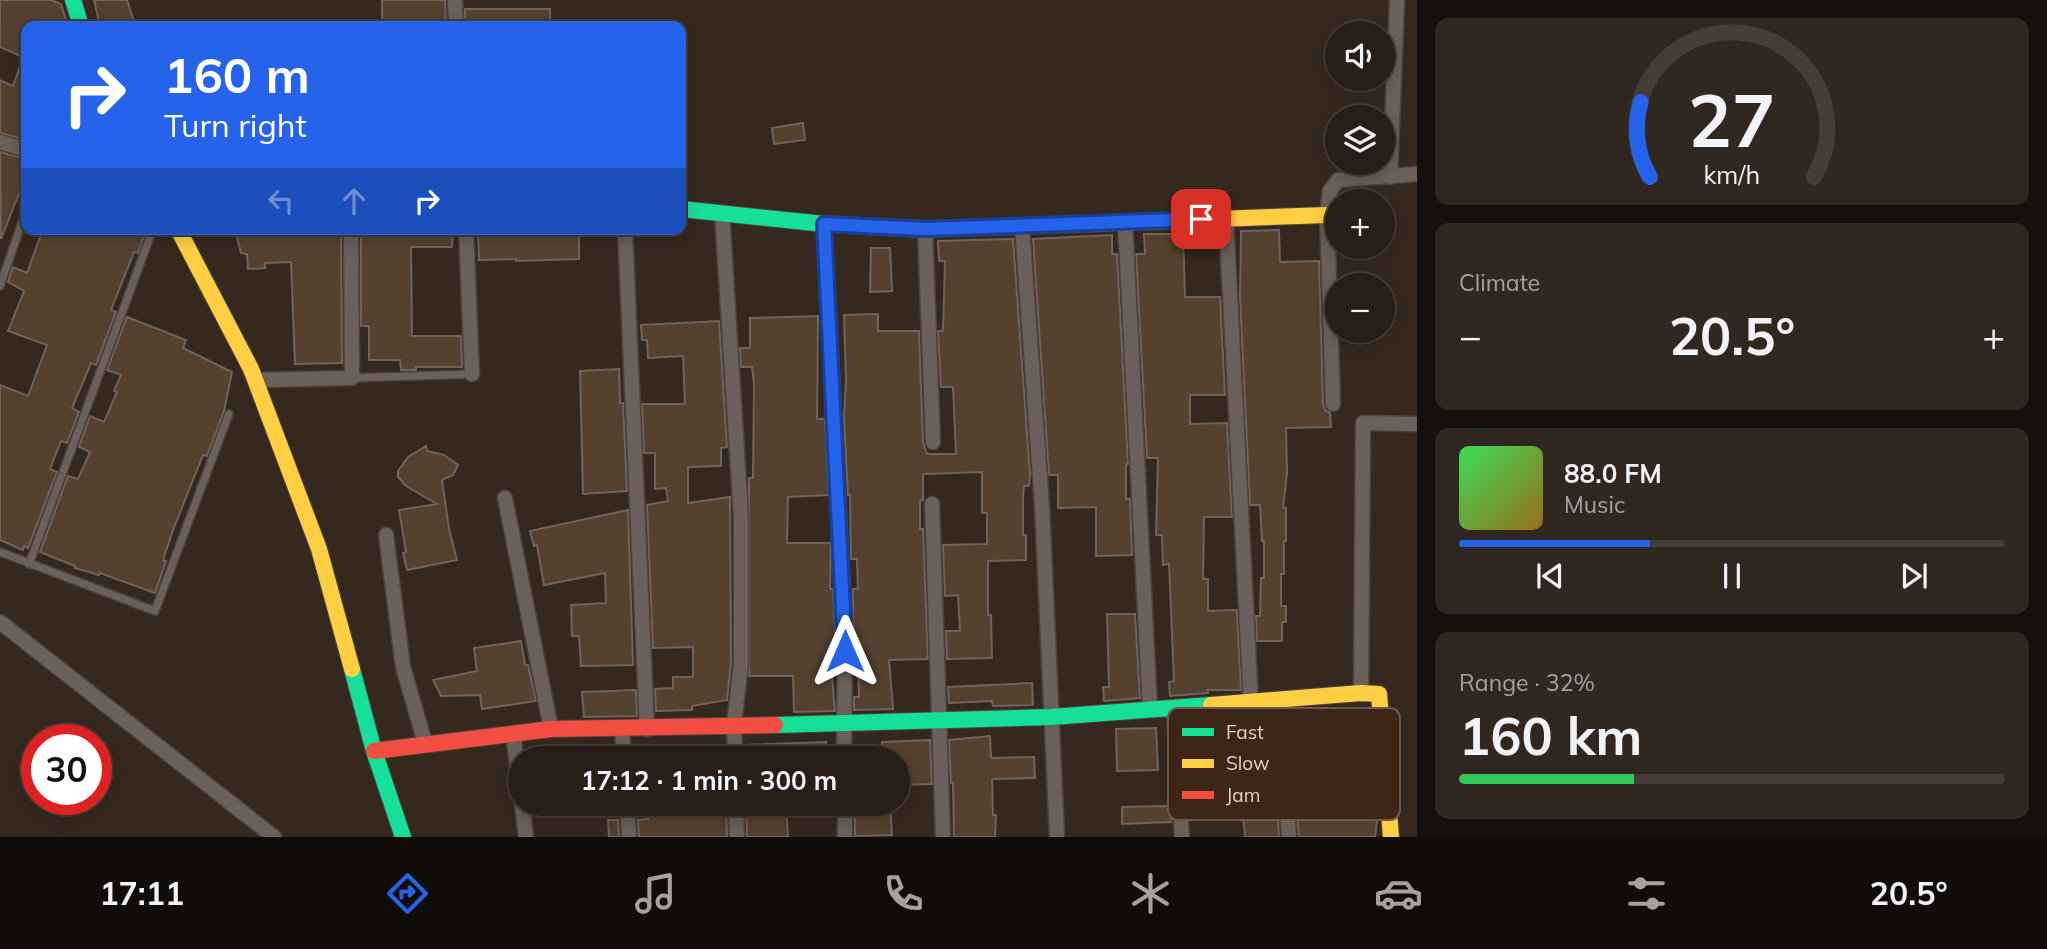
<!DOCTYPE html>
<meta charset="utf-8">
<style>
body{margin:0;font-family:Mulish,sans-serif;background:#302720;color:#f1f3f6;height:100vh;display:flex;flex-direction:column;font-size:26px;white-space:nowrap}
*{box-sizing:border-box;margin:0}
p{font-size:23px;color:#a5a2a1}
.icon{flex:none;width:38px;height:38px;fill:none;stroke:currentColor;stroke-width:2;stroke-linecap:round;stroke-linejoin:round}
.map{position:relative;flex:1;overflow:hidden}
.panel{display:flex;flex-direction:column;gap:18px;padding:18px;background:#16100d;width:630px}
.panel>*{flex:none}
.hud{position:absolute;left:21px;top:21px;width:665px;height:214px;border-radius:14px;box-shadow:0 4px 18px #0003,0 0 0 2px #443c36;background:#2563eb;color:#fff;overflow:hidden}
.buttons{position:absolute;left:1325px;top:21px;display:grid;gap:14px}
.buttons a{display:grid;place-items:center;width:70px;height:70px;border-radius:50%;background:#281e17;box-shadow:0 4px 18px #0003,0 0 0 2px #443c36;font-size:35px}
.speed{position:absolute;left:21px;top:724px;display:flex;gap:14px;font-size:35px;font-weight:700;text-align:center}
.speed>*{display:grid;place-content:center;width:91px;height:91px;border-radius:50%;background:#281e17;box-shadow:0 4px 18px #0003,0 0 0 2px #443c36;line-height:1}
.speed .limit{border:10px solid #d22;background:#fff;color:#111}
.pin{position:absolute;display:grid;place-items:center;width:60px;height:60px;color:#fff;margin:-30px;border-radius:14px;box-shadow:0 4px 10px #0006}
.me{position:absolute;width:77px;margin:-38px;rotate:0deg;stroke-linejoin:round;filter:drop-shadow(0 0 5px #0008)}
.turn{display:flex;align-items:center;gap:24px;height:147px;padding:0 28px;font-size:32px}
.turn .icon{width:91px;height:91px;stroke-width:2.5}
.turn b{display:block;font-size:49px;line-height:60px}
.lanes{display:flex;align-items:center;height:66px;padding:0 28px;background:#0003;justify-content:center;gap:35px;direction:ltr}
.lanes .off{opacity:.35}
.big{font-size:52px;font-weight:700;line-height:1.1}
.panel .card{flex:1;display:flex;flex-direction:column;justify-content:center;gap:10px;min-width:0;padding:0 24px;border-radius:14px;background:#302720}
.panel .dial{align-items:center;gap:0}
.dial svg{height:182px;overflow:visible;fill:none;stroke:#443c36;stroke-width:7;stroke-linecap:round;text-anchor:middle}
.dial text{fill:#f1f3f6;stroke:none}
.song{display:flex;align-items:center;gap:21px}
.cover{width:84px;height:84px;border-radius:10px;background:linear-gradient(135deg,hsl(130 70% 55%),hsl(40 70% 35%))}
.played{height:7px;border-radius:4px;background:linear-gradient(90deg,#2563eb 35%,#443c36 35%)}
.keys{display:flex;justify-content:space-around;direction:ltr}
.heat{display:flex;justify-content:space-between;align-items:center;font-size:38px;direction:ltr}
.charge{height:10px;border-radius:5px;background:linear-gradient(90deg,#34c759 32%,#443c36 0)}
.trip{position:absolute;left:508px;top:746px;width:402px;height:70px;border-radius:35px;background:#281e17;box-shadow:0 4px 18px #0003,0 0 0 2px #443c36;font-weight:700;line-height:70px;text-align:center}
.menu{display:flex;height:112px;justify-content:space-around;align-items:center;background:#100c09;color:#a5a2a1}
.menu .icon{width:49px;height:49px}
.menu .active{color:#2563eb}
.menu b{font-size:32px;color:#f1f3f6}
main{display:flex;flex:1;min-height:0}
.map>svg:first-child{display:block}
.building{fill:#544130;stroke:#6f635c;stroke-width:2}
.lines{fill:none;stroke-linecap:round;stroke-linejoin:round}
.lane-casing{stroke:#4e433c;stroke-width:10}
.street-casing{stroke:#4e433c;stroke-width:17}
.fast-casing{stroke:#4e433c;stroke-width:18}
.slow-casing{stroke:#4e433c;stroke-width:18}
.jam-casing{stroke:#4e433c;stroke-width:18}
.lane{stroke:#6b605a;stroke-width:7}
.street{stroke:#6b605a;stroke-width:14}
.fast{stroke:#16e098;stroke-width:16}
.slow{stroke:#ffcf43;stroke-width:16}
.jam{stroke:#f24e42;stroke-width:16}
.route-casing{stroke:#184099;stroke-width:18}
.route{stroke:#2563eb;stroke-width:12}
.key{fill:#3d2617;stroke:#6e594c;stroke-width:2}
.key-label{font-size:19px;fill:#e1d1c8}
</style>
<main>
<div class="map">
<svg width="1417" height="837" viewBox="0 0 1417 837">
<rect width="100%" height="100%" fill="#35281f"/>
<g class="building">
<polygon points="0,0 51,0 61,4 68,26 26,26 26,140 0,133 0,80 13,86 23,57 0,47"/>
<polygon points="94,0 127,0 134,22 120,26 100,26"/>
<polygon points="382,0 445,0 446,26 382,26"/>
<rect x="465" y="9" width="85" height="13"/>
<polygon points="803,123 805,140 774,144 772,128"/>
<polygon points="0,152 26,159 26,176 1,239"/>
<polygon points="43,229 146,229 138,253 134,252 111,310 116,312 96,365 91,363 72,408 79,412 67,443 61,441 50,469 57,472 28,548 24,546 23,550 0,540 0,385 28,396 47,345 8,331 24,291 8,282 13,267 27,273"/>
<polygon points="235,229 341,229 342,363 295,364 291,262 265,263 265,268 248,269 247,254 241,253"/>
<polygon points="453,229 452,247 411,247 412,336 461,336 462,367 416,367 416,370 401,370 400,360 369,360 369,326 361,326 361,230"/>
<polygon points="515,229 579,229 579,259 516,261 516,259 479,260 478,234 515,233"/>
<polygon points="1279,230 1280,262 1319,261 1323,404 1325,410 1330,413 1331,427 1286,428 1287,473 1283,508 1286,508 1286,541 1284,541 1284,574 1281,574 1281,606 1286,606 1286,622 1282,622 1282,641 1257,641 1256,616 1260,616 1261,578 1264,578 1264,541 1262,541 1260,505 1250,505 1240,297 1241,231"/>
<polygon points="1144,234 1183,234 1185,297 1220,297 1225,395 1190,395 1190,424 1227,423 1232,517 1204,517 1203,579 1208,579 1208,611 1237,610 1241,690 1208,690 1208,693 1170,696 1169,682 1174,681 1169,564 1163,565 1162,535 1156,535 1158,458 1147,458 1136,254 1145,254"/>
<polygon points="1112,235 1112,254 1117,254 1128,464 1126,464 1126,499 1130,499 1132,555 1096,556 1096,507 1058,508 1058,475 1049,475 1033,239"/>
<polygon points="1013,239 1030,475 1029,486 1024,486 1023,499 1023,535 1026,535 1026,560 988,561 988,615 991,615 992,658 947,659 946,631 960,631 958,595 945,596 943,545 987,544 987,513 982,513 982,472 923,474 923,500 920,501 920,529 923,529 928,659 889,660 893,709 854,710 854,697 859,697 858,659 854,660 853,589 858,589 857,559 851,559 850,495 848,495 844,418 846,380 844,315 878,314 878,331 919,331 923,442 927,454 956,454 953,387 941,387 938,331 943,331 945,261 939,261 938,241"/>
<polygon points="871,248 890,248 892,291 870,292"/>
<polygon points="818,316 817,419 825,419 829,495 788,497 787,543 831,543 830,589 833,589 835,627 835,664 831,665 835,711 794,712 793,676 749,676 749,478 753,478 754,384 752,367 741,367 740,348 750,348 750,318"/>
<polygon points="127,317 186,340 183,348 232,372 224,411 207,456 203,455 173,530 163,560 166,561 155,593 100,573 99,575 75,568 75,566 40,552 68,476 78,479 90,452 79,447 90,416 104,422 117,392 114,391 121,375 107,370"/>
<polygon points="719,321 727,447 721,448 721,466 688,467 688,503 730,497 731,663 727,700 692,706 692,710 656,711 655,689 673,688 673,677 693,677 693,647 653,648 647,505 668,501 666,488 655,489 655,453 644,453 642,404 685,404 683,356 648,358 647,340 642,340 641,325"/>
<polygon points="619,369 620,403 623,403 627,491 583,494 580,371"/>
<polygon points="426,446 427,451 444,455 458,465 453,475 442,480 449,529 457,560 407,570 403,553 406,552 399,510 437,504 406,486 398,477 398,471 408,457"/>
<polygon points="628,510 633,665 581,666 579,636 572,636 571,605 606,603 605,573 544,585 537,545 534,546 530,531"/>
<polygon points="1107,614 1135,614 1140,698 1104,701 1103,687 1109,687"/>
<polygon points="521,641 525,665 528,665 536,701 482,709 480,695 441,696 433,680 477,671 474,648"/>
<polygon points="1032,683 1033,705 993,706 992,701 949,703 948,687"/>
<polygon points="636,690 637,716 584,717 582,692"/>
<polygon points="1156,728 1158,770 1117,771 1116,729"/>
<polygon points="990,736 991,758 1034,757 1035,778 992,779 993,815 996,815 995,837 954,837 953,783 951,783 949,740"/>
<polygon points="930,740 932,784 898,785 898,758 882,758 882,742"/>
<polygon points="826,742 827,757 745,758 744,745"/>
<polygon points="1350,787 1375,787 1377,821 1375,837 1299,837 1297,814 1306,814 1306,793 1350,793"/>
<polygon points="648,803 726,804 727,837 639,837 638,820 648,819"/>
<polygon points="746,803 786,803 788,837 747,837"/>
<polygon points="855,803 890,803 892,835 855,836"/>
<polygon points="1170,806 1171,822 1122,824 1122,807"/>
<polygon points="1278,814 1279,837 1245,837 1243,815"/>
<polygon points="608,820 618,820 619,837 609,837"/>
</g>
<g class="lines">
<defs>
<g id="lane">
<polyline points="0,286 26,211"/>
<polyline points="352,378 472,374"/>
<polyline points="0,552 155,611 229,414"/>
<polyline points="29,564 153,229"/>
</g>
<g id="street">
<polyline points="455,0 456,26"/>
<polyline points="0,142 26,150"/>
<polyline points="1390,177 1397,0"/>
<polyline points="722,213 741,516 741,664 734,724 735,758"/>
<polyline points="1226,218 1251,703"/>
<polyline points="1125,222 1150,709"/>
<polyline points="824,224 845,627 844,758"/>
<polyline points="1022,226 1042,506 1057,837"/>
<polyline points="466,229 472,374"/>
<polyline points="625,229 647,729"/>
<polyline points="925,229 933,442"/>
<polyline points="255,380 352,378 351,229"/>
<polyline points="1333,404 1327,215 1330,191 1338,180 1417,174"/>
<polyline points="505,498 551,729"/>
<polyline points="932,504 943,837"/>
<polyline points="386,535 403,667 425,743"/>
<polyline points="0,622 274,837"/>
<polyline points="1361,693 1363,423 1417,424"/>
<polyline points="1280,700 1289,837"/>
<polyline points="1174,708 1182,837"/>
<polyline points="622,729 624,758"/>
<polyline points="513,733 520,788"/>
<polyline points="522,803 526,837"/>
<polyline points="627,803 629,837"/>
<polyline points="736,803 737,837"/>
<polyline points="845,803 845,837"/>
</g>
<g id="fast">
<polyline points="73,0 81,26"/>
<polyline points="681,209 824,224 925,229 1082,224"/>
<polyline points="352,669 374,751 403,837"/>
<polyline points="775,725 1051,717 1211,705"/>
</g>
<g id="slow">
<polyline points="1082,224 1327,215"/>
<polyline points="178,229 251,369 319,549 352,669"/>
<polyline points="1211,705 1361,693 1379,694 1391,837"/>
</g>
<polyline id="jam" points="374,751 551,729 775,725"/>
</defs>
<use href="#lane" class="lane-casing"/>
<use href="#street" class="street-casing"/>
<use href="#fast" class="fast-casing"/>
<use href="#slow" class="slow-casing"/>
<use href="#jam" class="jam-casing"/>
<use href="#lane" class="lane"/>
<use href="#street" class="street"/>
<use href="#fast" class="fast"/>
<use href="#slow" class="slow"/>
<use href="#jam" class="jam"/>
</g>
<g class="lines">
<defs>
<polyline id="route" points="845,651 824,224 925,229 1201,219"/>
</defs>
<use href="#route" class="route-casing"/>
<use href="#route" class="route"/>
</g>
<rect x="1168" y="708" width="232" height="112" rx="10" class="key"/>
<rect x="1182" y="728" width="32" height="8" fill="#16e098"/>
<rect x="1182" y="759" width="32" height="9" fill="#ffcf43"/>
<rect x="1182" y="791" width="32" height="8" fill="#f24e42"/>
<g class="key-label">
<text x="1226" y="739">Fast</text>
<text x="1226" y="770">Slow</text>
<text x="1226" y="802">Jam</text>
</g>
</svg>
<div class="buttons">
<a><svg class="icon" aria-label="sound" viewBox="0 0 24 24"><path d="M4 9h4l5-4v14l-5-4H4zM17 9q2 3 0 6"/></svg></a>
<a><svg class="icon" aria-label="layers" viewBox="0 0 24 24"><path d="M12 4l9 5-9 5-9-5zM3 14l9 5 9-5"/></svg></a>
<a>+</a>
<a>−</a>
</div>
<div class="speed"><div class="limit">30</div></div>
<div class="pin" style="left:1201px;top:219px;background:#d93025"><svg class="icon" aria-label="arrive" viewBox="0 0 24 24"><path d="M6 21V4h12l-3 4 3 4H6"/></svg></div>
<svg class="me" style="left:845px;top:651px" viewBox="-20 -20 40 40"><path d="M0-17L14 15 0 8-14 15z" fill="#2563eb" stroke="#fff" stroke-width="4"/></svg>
<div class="trip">17:12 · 1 min · 300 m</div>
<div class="hud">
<div class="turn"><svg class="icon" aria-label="right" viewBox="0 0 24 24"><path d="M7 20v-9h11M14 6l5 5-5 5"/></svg><div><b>160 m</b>Turn right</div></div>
<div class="lanes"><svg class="icon off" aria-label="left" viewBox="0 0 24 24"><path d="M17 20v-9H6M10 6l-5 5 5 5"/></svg><svg class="icon off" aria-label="ahead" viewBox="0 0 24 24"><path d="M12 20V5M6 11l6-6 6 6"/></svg><svg class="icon" aria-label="right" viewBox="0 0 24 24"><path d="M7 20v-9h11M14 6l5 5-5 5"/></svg></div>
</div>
</div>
<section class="panel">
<div class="card dial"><svg viewBox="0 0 100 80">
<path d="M14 69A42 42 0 1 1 86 69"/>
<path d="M14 69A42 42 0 0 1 10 36" stroke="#2563eb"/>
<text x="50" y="56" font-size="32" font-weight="700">27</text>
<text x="50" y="72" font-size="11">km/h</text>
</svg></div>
<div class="card"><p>Climate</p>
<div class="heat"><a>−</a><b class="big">20.5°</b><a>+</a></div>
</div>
<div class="card">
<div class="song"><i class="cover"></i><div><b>88.0 FM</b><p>Music</p></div></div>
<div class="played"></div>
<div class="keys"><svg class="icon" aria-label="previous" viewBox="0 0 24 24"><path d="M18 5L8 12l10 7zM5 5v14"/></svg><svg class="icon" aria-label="pause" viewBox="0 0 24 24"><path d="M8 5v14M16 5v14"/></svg><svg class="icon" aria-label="next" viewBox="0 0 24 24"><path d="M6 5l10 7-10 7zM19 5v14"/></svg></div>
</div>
<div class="card"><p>Range · 32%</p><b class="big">160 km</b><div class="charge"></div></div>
</section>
</main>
<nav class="menu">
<b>17:11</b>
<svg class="icon active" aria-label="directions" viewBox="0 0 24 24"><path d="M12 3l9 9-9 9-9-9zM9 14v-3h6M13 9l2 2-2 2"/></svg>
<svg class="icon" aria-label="music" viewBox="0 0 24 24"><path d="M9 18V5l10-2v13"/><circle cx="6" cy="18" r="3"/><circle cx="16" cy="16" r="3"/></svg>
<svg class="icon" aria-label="phone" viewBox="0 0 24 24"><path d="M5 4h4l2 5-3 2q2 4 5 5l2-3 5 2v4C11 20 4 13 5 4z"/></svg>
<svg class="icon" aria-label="climate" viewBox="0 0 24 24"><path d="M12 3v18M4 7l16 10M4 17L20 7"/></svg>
<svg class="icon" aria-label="car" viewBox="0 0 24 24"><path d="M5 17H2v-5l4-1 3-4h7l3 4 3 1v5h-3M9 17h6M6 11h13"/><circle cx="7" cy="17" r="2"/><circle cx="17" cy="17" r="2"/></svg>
<svg class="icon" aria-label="filters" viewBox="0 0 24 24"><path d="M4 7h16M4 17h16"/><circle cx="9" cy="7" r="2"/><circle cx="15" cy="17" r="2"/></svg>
<b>20.5°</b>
</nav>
